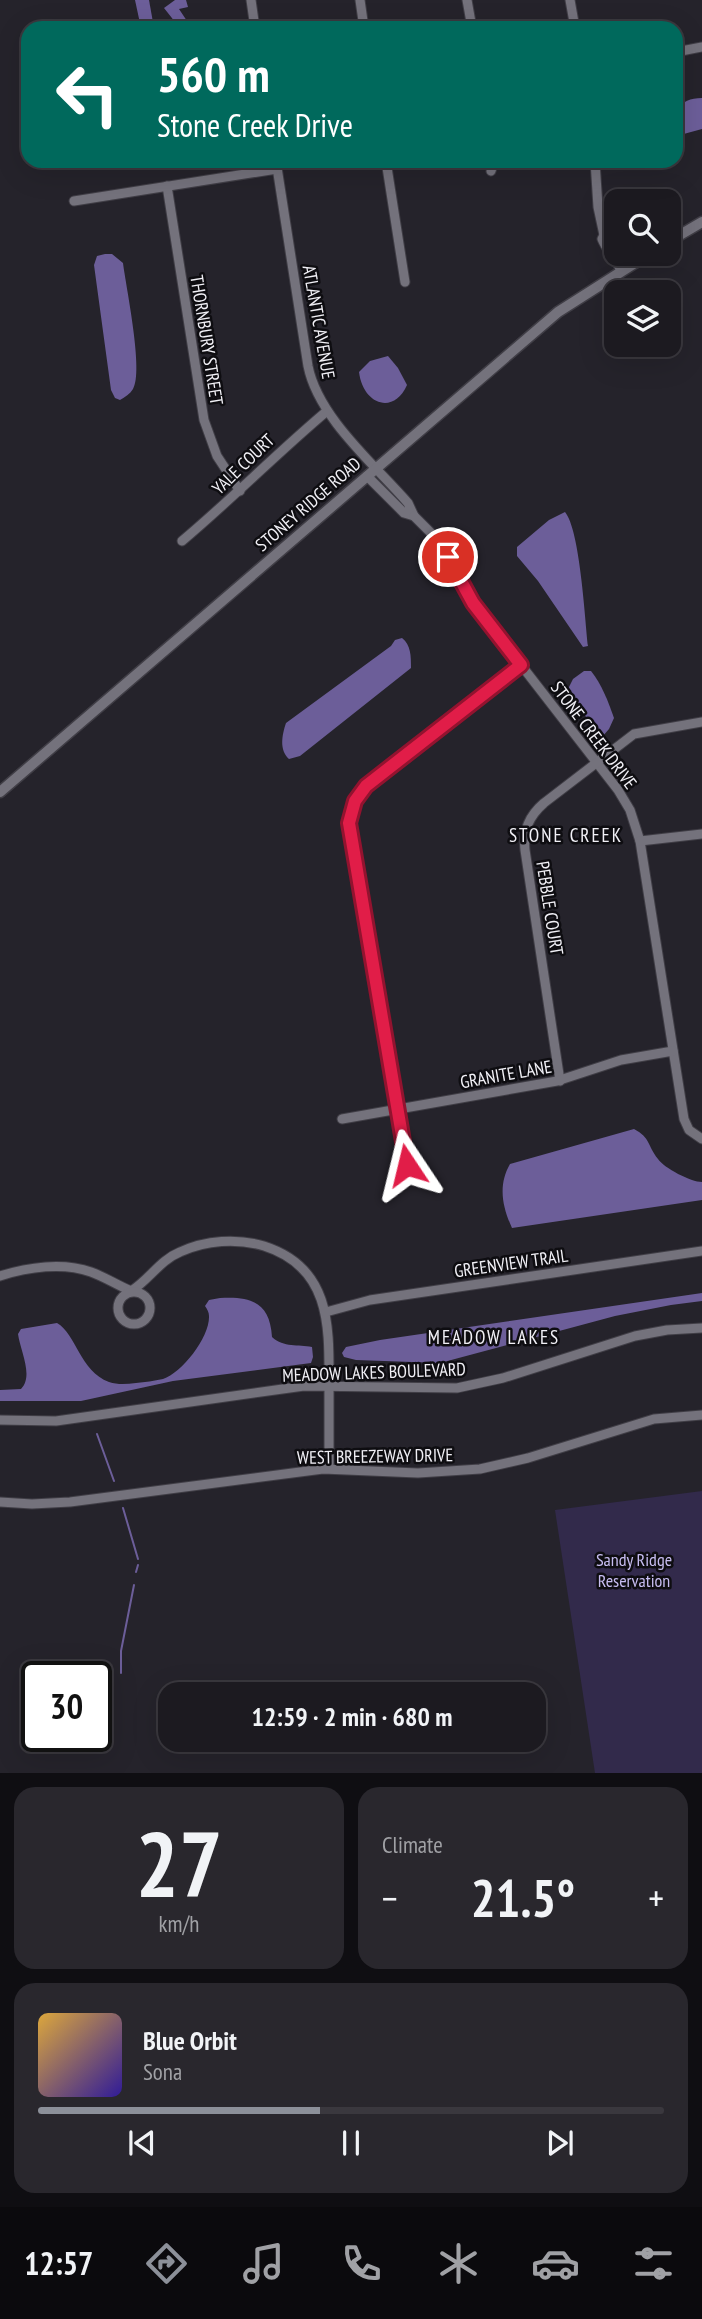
<!DOCTYPE html>
<meta charset="utf-8">
<style>
body{margin:0;font-family:"PT Sans Narrow",sans-serif;background:#29272d;color:#f1f3f6;height:100vh;display:flex;flex-direction:column;font-size:26px;white-space:nowrap}
*{box-sizing:border-box;margin:0}
p{font-size:23px;color:#a0a1a5}
.icon{flex:none;width:38px;height:38px;fill:none;stroke:currentColor;stroke-width:2;stroke-linecap:round;stroke-linejoin:round}
.map{position:relative;height:1773px;overflow:hidden}
.side{display:flex;flex-direction:column;gap:14px;padding:14px;background:#0f0e12;flex:1}
.side>*{flex:none}
.guide{position:absolute;left:21px;top:21px;width:662px;height:147px;border-radius:21px;box-shadow:0 7px 28px #0002,0 0 0 2px #3a383e;background:#00695c;color:#fff;overflow:hidden}
.tools{position:absolute;left:604px;top:189px;display:grid;gap:14px}
.tools a{display:grid;place-items:center;width:77px;height:77px;border-radius:14px;background:#1c1a20;box-shadow:0 7px 28px #0002,0 0 0 2px #3a383e;font-size:35px}
.speed{position:absolute;left:21px;top:1661px;display:flex;gap:14px;font-size:35px;font-weight:700;text-align:center}
.speed>*{display:grid;place-content:center;width:91px;height:91px;border-radius:50%;background:#1c1a20;box-shadow:0 7px 28px #0002,0 0 0 2px #3a383e;line-height:1}
.speed .limit{border:4px solid #111;border-radius:10px;background:#fff;color:#111}
.pin{position:absolute;display:grid;place-items:center;width:60px;height:60px;color:#fff;margin:-30px;border:4px solid #fff;border-radius:50%;box-shadow:0 2px 7px #0007}
.me{position:absolute;width:77px;margin:-38px;rotate:350deg;stroke-linejoin:round;filter:drop-shadow(0 0 5px #0008)}
.turn{display:flex;align-items:center;gap:24px;height:147px;padding:0 21px;font-size:32px}
.turn .icon{width:91px;height:91px;stroke-width:2.5}
.turn b{display:block;font-size:49px;line-height:60px}
.big{font-size:52px;font-weight:700;line-height:1.1}
.side .tile{flex:1;display:flex;flex-direction:column;justify-content:center;gap:10px;min-width:0;padding:0 24px;border-radius:21px;background:#29272d}
.side .dial{align-items:center;gap:0}
.dial b{font-size:91px;line-height:1}
.song{display:flex;align-items:center;gap:21px}
.cover{width:84px;height:84px;border-radius:10px;background:linear-gradient(135deg,hsl(40 70% 55%),hsl(250 70% 35%))}
.played{height:7px;border-radius:4px;background:linear-gradient(90deg,#8c9099 45%,#3a383e 45%)}
.keys{display:flex;justify-content:space-around;direction:ltr}
.heat{display:flex;justify-content:space-between;align-items:center;font-size:38px;direction:ltr}
.side .tiles{flex:1;display:grid;gap:14px;grid-template-columns:1fr 1fr}
.tile:last-child{grid-column:span 2}
.trip{position:absolute;left:158px;top:1682px;width:388px;height:70px;border-radius:21px;background:#1c1a20;box-shadow:0 7px 28px #0002,0 0 0 2px #3a383e;font-weight:700;line-height:70px;text-align:center}
.tabs{display:flex;height:112px;justify-content:space-around;align-items:center;background:#0b0a0d;color:#a0a1a5}
.tabs .icon{width:49px;height:49px}
.tabs .selected{color:#8c9099}
.tabs b{font-size:32px;color:#f1f3f6}
.map>svg:first-child{display:block}
.green{fill:#322a4b}
.water{fill:#6c5e99}
.lines{fill:none;stroke-linecap:round;stroke-linejoin:round}
.stream{stroke:#6c5e99;stroke-width:2}
.minor-casing{stroke:#403e46;stroke-width:11}
.tertiary-casing{stroke:#403e46;stroke-width:13}
.minor{stroke:#74727c;stroke-width:9}
.tertiary{stroke:#74727c;stroke-width:10}
.route-casing{stroke:#92132f;stroke-width:18}
.route{stroke:#e11d48;stroke-width:12}
.labels{text-anchor:middle;dominant-baseline:central;stroke-width:5;stroke-linejoin:round;paint-order:stroke}
.street-label{font-size:18px;fill:#f1f0f6;stroke:#0e0d11}
.park-label{font-size:18px;fill:#c7bdf1;stroke:#0e0d11}
.neighbourhood-label{font-size:19px;letter-spacing:2px;fill:#f1f0f6;stroke:#0e0d11}
</style>
<div class="map">
<svg width="702" height="1773" viewBox="0 0 702 1773">
<rect width="100%" height="100%" fill="#25232b"/>
<polygon class="green" points="702,1491 702,1773 595,1773 555,1510"/>
<g class="water">
<polygon points="135,0 149,0 154,28 141,28"/>
<polygon points="175,0 186,0 188,7 179,9 187,21 179,27 164,8"/>
<path d="M 702,98 L 702,129 L 680,135 C 671,114 678,98 702,98 Z"/>
<path d="M 105,254 L 112,254 L 123,263 C 126,287 144,372 133,389 C 130,394 125,397 120,400 L 115,398 L 111,390 L 94,265 L 97,256 Z"/>
<path d="M 388,356 L 398,368 L 407,385 C 394,415 363,405 359,372 L 370,361 Z"/>
<path d="M 565,512 C 580,530 585,619 588,646 L 583,647 L 538,581 L 517,556 L 517,547 L 549,520 Z"/>
<path d="M 402,638 C 411,645 411,656 411,668 L 300,756 L 289,759 C 279,750 282,735 286,723 L 391,646 L 395,640 Z"/>
<path d="M 584,671 L 591,671 C 602,685 608,701 614,718 L 609,729 L 602,737 L 597,734 L 568,689 L 573,679 Z"/>
<path d="M 634,1129 C 651,1138 647,1145 658,1159 C 664,1168 691,1182 702,1182 L 702,1200 L 512,1228 C 502,1206 498,1185 510,1164 Z"/>
<polygon points="702,1293 702,1301 671,1305 615,1316 440,1363 356,1360 344,1357 342,1353 346,1347 380,1340"/>
<path d="M 220,1298 C 252,1296 270,1303 272,1337 C 284,1348 298,1344 312,1347 L 313,1357 L 311,1363 L 173,1381 L 81,1401 L 0,1401 L 0,1390 L 21,1389 C 34,1376 20,1350 18,1334 L 21,1329 L 57,1323 C 76,1334 80,1371 109,1382 C 118,1385 127,1384 136,1383 C 145,1382 154,1381 163,1379 C 182,1373 210,1337 209,1316 C 209,1312 207,1309 205,1306 L 209,1300 Z"/>
</g>
<g class="lines">
<g class="stream">
<polyline points="97,1434 114,1481"/>
<polyline points="123,1508 138,1559"/>
<polyline points="136,1572 138,1565"/>
<polyline points="121,1673 121,1651 134,1585"/>
</g>
<defs>
<g id="minor">
<polyline points="251,0 255,28"/>
<polyline points="360,0 364,28"/>
<polyline points="467,0 472,28"/>
<polyline points="570,0 575,28"/>
<polyline points="676,52 702,47"/>
<path d="M 276,161 L 308,366 C 318,417 374,464 408,503 L 414,516 L 404,513 L 367,476"/>
<polyline points="386,161 405,282"/>
<path d="M 595,161 L 598,207 L 604,235 L 602,239 C 607,251 615,259 621,270"/>
<polyline points="491,171 494,161"/>
<polyline points="167,186 204,420 217,456 240,491"/>
<polyline points="74,201 277,169"/>
<path d="M 604,235 C 612,239 616,250 615,259"/>
<polyline points="414,516 434,536 473,603 618,790 630,810 640,841 684,1119 689,1130 702,1139"/>
<path d="M 182,541 C 232,499 277,453 327,411"/>
<polyline points="640,841 702,834"/>
<path d="M 560,1081 L 525,850 C 523,830 529,816 544,803 L 634,734 L 702,722"/>
<polyline points="342,1119 557,1081 621,1060 673,1051"/>
<polyline points="420,1183 407,1165 350,818 355,801 366,786 521,665"/>
<path d="M 0,1276 C 28,1267 63,1262 91,1272 C 105,1277 117,1285 131,1291 C 149,1280 160,1260 180,1252 C 206,1240 237,1238 264,1246 C 333,1268 329,1330 329,1388 C 329,1415 329,1442 329,1468"/>
<circle cx="134" cy="1308" r="16"/>
<polyline points="326,1312 370,1300 702,1251"/>
<polyline points="0,1420 56,1421 304,1386 457,1388 503,1378 635,1336 667,1330 702,1328"/>
<polyline points="0,1502 32,1504 70,1502 323,1469 418,1473 480,1469 528,1458 654,1419 702,1415"/>
</g>
<g id="tertiary">
<polyline points="668,242 702,222"/>
<polyline points="0,792 558,312 649,254"/>
</g>
</defs>
<use href="#minor" class="minor-casing"/>
<use href="#tertiary" class="tertiary-casing"/>
<use href="#minor" class="minor"/>
<use href="#tertiary" class="tertiary"/>
</g>
<g class="lines">
<defs>
<polyline id="route" points="407,1165 349,823 355,801 366,786 521,665 473,603 448,557"/>
</defs>
<use href="#route" class="route-casing"/>
<use href="#route" class="route"/>
</g>
<g class="labels">
<g class="street-label">
<text transform="translate(319 322) rotate(80)">ATLANTIC AVENUE</text>
<text transform="translate(207 340) rotate(81)">THORNBURY STREET</text>
<text transform="translate(243 464) rotate(-44)">YALE COURT</text>
<text transform="translate(308 504) rotate(-41)">STONEY RIDGE ROAD</text>
<text transform="translate(594 735) rotate(53)">STONE CREEK DRIVE</text>
<text transform="translate(550 908) rotate(81)">PEBBLE COURT</text>
<text transform="translate(506 1074) rotate(-10)">GRANITE LANE</text>
<text transform="translate(511 1263) rotate(-8)">GREENVIEW TRAIL</text>
<text transform="translate(374 1372) rotate(-2)">MEADOW LAKES BOULEVARD</text>
<text transform="translate(375 1456) rotate(-1)">WEST BREEZEWAY DRIVE</text>
</g>
<g class="park-label">
<text x="634" y="1559">Sandy Ridge<tspan x="634" dy="21">Reservation</tspan></text>
</g>
<g class="neighbourhood-label">
<text x="566" y="835">STONE CREEK</text>
<text x="494" y="1337">MEADOW LAKES</text>
</g>
</g>
</svg>
<div class="tools">
<a><svg class="icon" aria-label="search" viewBox="0 0 24 24"><circle cx="10" cy="10" r="6"/><path d="M15 15l6 6"/></svg></a>
<a><svg class="icon" aria-label="layers" viewBox="0 0 24 24"><path d="M12 4l9 5-9 5-9-5zM3 14l9 5 9-5"/></svg></a>
</div>
<div class="speed"><div class="limit">30</div></div>
<div class="pin" style="left:448px;top:557px;background:#d93025"><svg class="icon" aria-label="arrive" viewBox="0 0 24 24"><path d="M6 21V4h12l-3 4 3 4H6"/></svg></div>
<svg class="me" style="left:407px;top:1165px" viewBox="-20 -20 40 40"><path d="M0-17L14 15 0 8-14 15z" fill="#e11d48" stroke="#fff" stroke-width="4"/></svg>
<div class="trip">12:59 · 2 min · 680 m</div>
<div class="guide">
<div class="turn"><svg class="icon" aria-label="left" viewBox="0 0 24 24"><path d="M17 20v-9H6M10 6l-5 5 5 5"/></svg><div><b>560 m</b>Stone Creek Drive</div></div>
</div>
</div>
<section class="side">
<div class="tiles">
<div class="tile dial"><b>27</b><p>km/h</p></div>
<div class="tile"><p>Climate</p>
<div class="heat"><a>−</a><b class="big">21.5°</b><a>+</a></div>
</div>
<div class="tile">
<div class="song"><i class="cover"></i><div><b>Blue Orbit</b><p>Sona</p></div></div>
<div class="played"></div>
<div class="keys"><svg class="icon" aria-label="previous" viewBox="0 0 24 24"><path d="M18 5L8 12l10 7zM5 5v14"/></svg><svg class="icon" aria-label="pause" viewBox="0 0 24 24"><path d="M8 5v14M16 5v14"/></svg><svg class="icon" aria-label="next" viewBox="0 0 24 24"><path d="M6 5l10 7-10 7zM19 5v14"/></svg></div>
</div>
</div>
</section>
<nav class="tabs">
<b>12:57</b>
<svg class="icon selected" aria-label="directions" viewBox="0 0 24 24"><path d="M12 3l9 9-9 9-9-9zM9 14v-3h6M13 9l2 2-2 2"/></svg>
<svg class="icon" aria-label="music" viewBox="0 0 24 24"><path d="M9 18V5l10-2v13"/><circle cx="6" cy="18" r="3"/><circle cx="16" cy="16" r="3"/></svg>
<svg class="icon" aria-label="phone" viewBox="0 0 24 24"><path d="M5 4h4l2 5-3 2q2 4 5 5l2-3 5 2v4C11 20 4 13 5 4z"/></svg>
<svg class="icon" aria-label="climate" viewBox="0 0 24 24"><path d="M12 3v18M4 7l16 10M4 17L20 7"/></svg>
<svg class="icon" aria-label="car" viewBox="0 0 24 24"><path d="M5 17H2v-5l4-1 3-4h7l3 4 3 1v5h-3M9 17h6M6 11h13"/><circle cx="7" cy="17" r="2"/><circle cx="17" cy="17" r="2"/></svg>
<svg class="icon" aria-label="filters" viewBox="0 0 24 24"><path d="M4 7h16M4 17h16"/><circle cx="9" cy="7" r="2"/><circle cx="15" cy="17" r="2"/></svg>
</nav>
